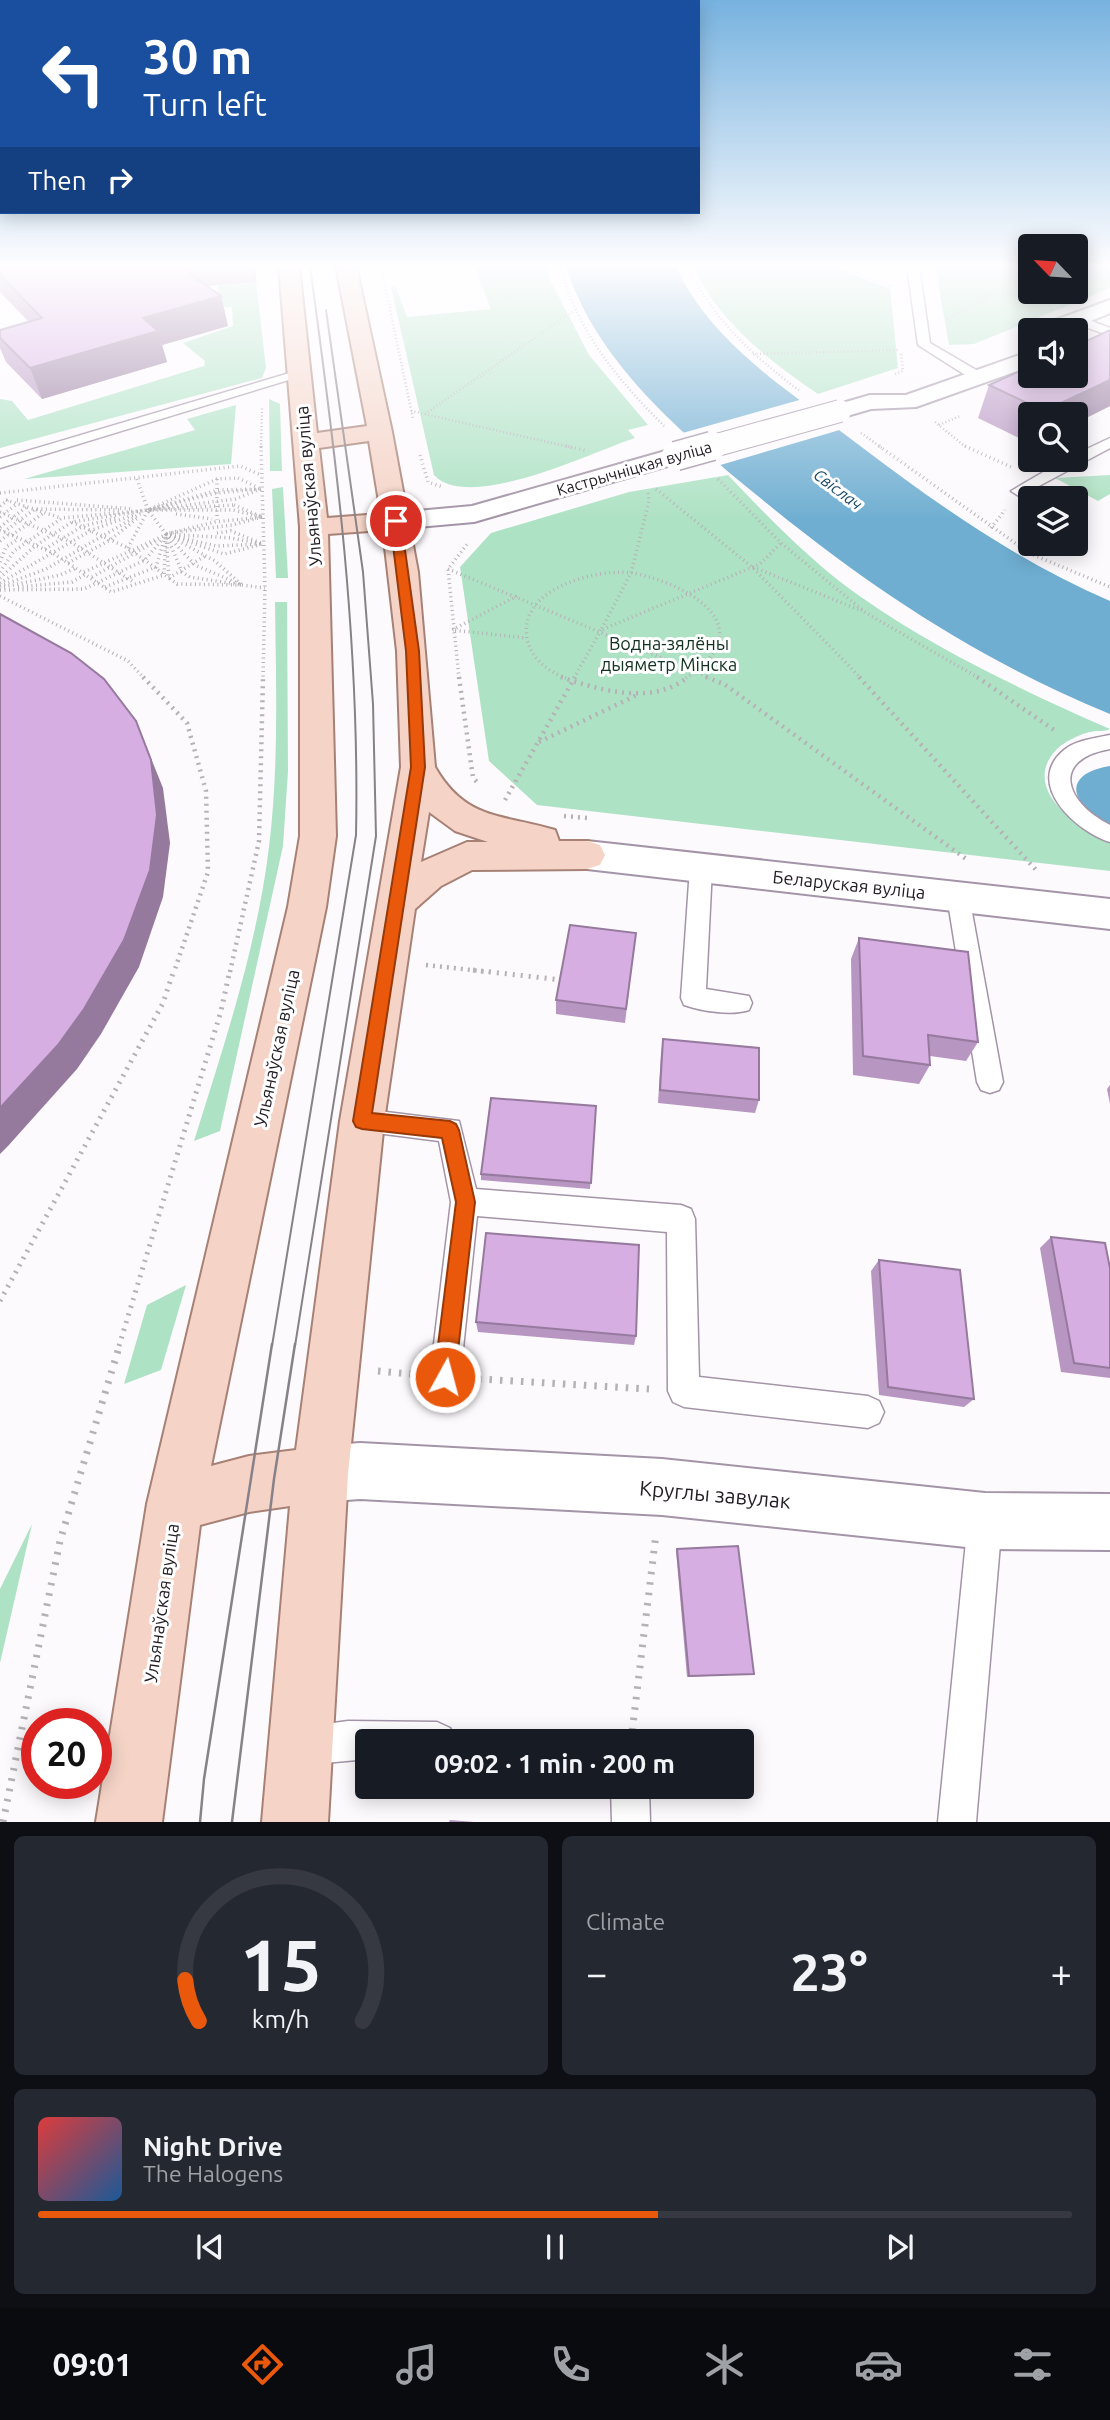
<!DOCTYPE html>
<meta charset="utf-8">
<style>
body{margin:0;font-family:Ubuntu,sans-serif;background:#242831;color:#f1f3f6;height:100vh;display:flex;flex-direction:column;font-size:26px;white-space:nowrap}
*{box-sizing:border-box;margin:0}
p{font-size:23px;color:#9ea1a6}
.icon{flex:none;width:38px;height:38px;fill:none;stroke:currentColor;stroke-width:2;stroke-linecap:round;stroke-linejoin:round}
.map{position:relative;height:1822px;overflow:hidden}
.drawer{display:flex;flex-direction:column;gap:14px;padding:14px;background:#0d0f14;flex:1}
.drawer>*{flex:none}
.guide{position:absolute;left:0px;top:0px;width:700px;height:214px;box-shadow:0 4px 18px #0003;background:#1a4fa0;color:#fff;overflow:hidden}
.needle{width:46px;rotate:295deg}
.buttons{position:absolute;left:1018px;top:234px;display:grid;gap:14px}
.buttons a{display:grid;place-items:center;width:70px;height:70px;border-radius:7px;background:#171b24;box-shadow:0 4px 18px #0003;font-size:35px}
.speed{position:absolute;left:21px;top:1708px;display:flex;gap:14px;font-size:35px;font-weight:700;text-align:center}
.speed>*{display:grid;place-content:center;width:91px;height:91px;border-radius:50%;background:#171b24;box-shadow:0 4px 18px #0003;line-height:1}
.speed .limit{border:10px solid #d22;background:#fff;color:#111}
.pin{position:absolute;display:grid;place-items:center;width:60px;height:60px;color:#fff;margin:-30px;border:4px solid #fff;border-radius:50%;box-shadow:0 2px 7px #0007}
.me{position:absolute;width:77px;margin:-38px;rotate:7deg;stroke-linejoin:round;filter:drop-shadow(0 0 5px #0008)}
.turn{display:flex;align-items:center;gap:24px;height:147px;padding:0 28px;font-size:32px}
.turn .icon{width:91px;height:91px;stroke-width:2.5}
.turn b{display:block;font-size:49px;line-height:60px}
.then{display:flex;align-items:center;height:66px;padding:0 28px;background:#0003;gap:14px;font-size:26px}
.big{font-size:52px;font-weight:700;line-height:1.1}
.drawer .tile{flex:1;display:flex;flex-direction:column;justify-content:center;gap:10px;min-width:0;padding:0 24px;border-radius:10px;background:#242831}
.drawer .dial{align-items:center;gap:0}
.dial svg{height:182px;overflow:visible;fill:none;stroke:#363941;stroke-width:7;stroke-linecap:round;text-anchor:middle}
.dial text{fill:#f1f3f6;stroke:none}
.song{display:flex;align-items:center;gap:21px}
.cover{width:84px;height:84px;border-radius:10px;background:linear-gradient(135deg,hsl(0 70% 55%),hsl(210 70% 35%))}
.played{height:7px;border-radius:4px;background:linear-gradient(90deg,#ea580c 60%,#363941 60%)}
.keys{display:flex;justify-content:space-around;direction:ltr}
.heat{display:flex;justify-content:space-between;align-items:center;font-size:38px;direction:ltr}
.drawer .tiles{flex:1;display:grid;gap:14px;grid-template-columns:1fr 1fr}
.tile:last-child{grid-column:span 2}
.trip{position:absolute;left:355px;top:1729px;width:399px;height:70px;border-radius:7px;background:#171b24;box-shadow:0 4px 18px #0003;font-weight:700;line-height:70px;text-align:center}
.dock{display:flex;height:112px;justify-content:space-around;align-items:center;background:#090b0e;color:#9ea1a6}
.dock .icon{width:49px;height:49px}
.dock .on{color:#ea580c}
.dock b{font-size:32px;color:#f1f3f6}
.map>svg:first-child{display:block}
.green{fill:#aee2c4}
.water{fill:#6faed1}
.pier{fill:#fdfafe}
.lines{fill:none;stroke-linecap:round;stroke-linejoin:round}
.lane-casing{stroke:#a394a7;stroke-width:3}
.street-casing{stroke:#a394a7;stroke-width:4}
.primary-casing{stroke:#a78175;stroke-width:4}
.path-far4{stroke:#b5b1b6;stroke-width:2.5;stroke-dasharray:1 2.5;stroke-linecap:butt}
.path-far3{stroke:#b5b1b6;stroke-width:3.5;stroke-dasharray:1 3.5;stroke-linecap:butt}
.path-far2{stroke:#b5b1b6;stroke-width:4.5;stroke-dasharray:2 5;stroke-linecap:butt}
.path-far1{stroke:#b5b1b6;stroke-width:5;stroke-dasharray:2 6;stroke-linecap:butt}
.path{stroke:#b5b1b6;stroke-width:7;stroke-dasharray:2.5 8;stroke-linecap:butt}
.lane{fill:#fff;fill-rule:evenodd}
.street{fill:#fff;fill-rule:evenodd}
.primary{fill:#f5d4c7;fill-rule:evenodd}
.tram-far1{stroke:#878288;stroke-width:2}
.tram{stroke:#878288;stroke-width:2.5}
.street-bridge-far1-casing{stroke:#a394a7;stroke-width:24;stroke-linecap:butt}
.street-bridge-casing{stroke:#a394a7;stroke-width:31;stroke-linecap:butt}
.street-bridge-far1{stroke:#fff;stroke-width:22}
.street-bridge{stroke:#fff;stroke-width:28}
.wall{fill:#b896c2}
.shaded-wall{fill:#967a9e}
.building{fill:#d6aee1;stroke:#967a9e;stroke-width:2}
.route{fill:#ea580c;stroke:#983908;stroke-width:2}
.labels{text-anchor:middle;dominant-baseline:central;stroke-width:6;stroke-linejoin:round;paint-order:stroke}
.far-street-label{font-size:16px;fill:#231d24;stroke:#fff}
.far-water-label{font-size:16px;font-style:italic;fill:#164962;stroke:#fff}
.street-label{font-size:18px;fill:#231d24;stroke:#fff}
.park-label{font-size:18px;fill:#133122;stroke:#fff}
.near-street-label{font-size:21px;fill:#231d24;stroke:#fff}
</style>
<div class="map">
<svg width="1110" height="1822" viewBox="0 0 1110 1822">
<rect width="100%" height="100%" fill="#fdfafe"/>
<g class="green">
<path d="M 474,266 L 550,266 L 549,278 L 589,355 L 648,425 L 628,430 L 635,438 C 592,452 469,513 434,475 L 391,287 L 396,287 L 407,317 L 491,309 Z"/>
<path d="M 693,266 L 832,266 L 890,289 L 898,368 L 818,394 C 769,361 718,321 693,266 Z"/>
<polygon points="935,266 1031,266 1031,292 1076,292 1076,266 1110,266 1110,288 974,344 949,345"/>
<polygon points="256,282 266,368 262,378 0,448 0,399 12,401 28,420 204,366 205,361 183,343 233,326 232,307 217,307 218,285"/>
<polygon points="269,399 280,404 282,471 270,471"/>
<polygon points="236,405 231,464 24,479 195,430 187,419"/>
<path d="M 728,475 C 769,518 812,563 861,597 C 938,651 1024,691 1110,729 C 1105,732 1098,730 1090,732 C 1080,734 1064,742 1057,749 C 1019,788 1077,829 1110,839 L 1110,871 L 537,805 L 489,761 L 460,567 L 491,533 L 629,492 Z"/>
<polygon points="1110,475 1110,494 1098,501 1055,478"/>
<polygon points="283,487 288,578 276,578 272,489"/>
<path d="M 275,602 L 287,602 L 288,771 L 283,846 L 220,1131 L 194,1141 C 224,1045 257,947 269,847 C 279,766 276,684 275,602 Z"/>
<polygon points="186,1285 161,1370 124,1384 147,1305"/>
<polygon points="32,1524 0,1663 0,1589"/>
</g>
<g class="water">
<path d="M 566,266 L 676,266 C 697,314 737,351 777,383 C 885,464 985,547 1110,601 L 1110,714 C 972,657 863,583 748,488 C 676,428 595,359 566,266 Z"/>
<path d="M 1110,766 L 1110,826 C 1101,824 1097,820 1091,814 C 1063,788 1078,771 1110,766 Z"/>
</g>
<polygon class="pier" points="803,399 843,429 717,466 679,434"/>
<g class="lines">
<defs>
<g id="lane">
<polygon points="907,266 919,266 930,343 983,374 983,380 973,380 918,345"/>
<polygon points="1076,315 1110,328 1110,336 1072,322 1070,319"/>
<polygon points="293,372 305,375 0,468 0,459"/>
<polygon points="1110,438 1110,448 1024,494 1019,496 1011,491 1064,460 1076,460 1076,454"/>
<path d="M 1110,735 L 1110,749 C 1049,760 1066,803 1110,825 L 1110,842 C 1077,832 1023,784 1064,750 C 1076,740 1095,738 1110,735 Z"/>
<path d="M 701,860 L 709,862 L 712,868 L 706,989 L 749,996 L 752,1003 L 749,1010 C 731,1016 702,1011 684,1005 L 681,998 L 690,868 L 693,862 Z"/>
<polygon points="958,887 966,890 969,896 1003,1082 999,1090 990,1093 981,1090 977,1082 947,896 950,890"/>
<polygon points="362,1109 459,1121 476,1189 681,1205 691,1209 695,1219 699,1377 868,1396 879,1401 884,1412 879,1423 868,1428 684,1407 673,1402 668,1391 667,1232 477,1216 460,1377 456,1388 445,1392 434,1388 430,1377 451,1202 439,1141 353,1130 349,1121 353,1112"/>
<polygon points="985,1504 997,1509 1002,1521 976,1822 938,1822 968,1521 973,1509"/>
<polygon points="348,1721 437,1722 450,1728 456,1741 368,1741 368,1759 303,1765 290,1759 284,1746 290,1733 303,1727"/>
<polygon points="611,1787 649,1787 650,1822 612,1822"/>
</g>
<g id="street">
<polygon points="1110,300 1110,313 1067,331 1036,331 1039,326"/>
<polygon points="1031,351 1031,366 916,407 871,409 840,418 832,416 828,411 832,406 870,395 906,395"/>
<polygon points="676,448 685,451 689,456 685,461 474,522 395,529 385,527 381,521 385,515 395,513 472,506"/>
<polygon points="587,841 1110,899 1110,929 587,869 574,865 569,855 574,845"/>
<polygon points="360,1443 662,1459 985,1493 1110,1494 1110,1550 985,1549 662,1515 360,1499 320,1502 301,1493 292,1474 301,1455 320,1446"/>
</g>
<path id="primary" d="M 279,266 L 299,266 L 317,433 L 367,426 L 336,266 L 356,266 L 392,432 L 418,572 L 435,767 C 466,821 502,814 555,830 L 559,841 L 587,841 L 600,845 L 605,855 L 600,865 L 587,869 L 472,870 L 441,886 L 415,909 L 384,1121 L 348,1474 L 328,1822 L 262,1822 L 290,1506 L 249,1512 L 200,1525 L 162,1822 L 96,1822 L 147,1504 L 288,907 L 300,836 L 300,527 ZM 369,441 L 381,514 L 327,518 L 319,448 ZM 383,530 L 397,651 L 401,767 L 340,1121 L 296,1450 L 249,1456 L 211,1466 L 326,907 L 336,836 L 328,534 ZM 429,812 L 455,831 L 488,842 L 467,842 L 421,862 Z"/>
</defs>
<use href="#lane" class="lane-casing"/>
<use href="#street" class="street-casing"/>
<use href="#primary" class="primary-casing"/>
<g class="path-far4">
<polyline points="381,266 413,419"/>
<path d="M 560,266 C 577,331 617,379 664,426"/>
<path d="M 687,266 C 713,319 753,356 800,391"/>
<polyline points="840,266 892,287"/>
<polyline points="1102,266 1110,269"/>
<polyline points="1076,284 1086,287"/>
<polyline points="947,319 1031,273"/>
<polyline points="753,354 899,350"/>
<polyline points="895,374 903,371 901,354"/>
<polyline points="411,411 574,448"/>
<polyline points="425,414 575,310"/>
<polyline points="935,422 967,448"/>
<polyline points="939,425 960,416"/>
<polyline points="861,433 882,448"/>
<polyline points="261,448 262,407"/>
</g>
<g class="path-far3">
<polyline points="261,446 265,588 263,678"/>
<polyline points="566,446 588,451"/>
<polyline points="879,446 1029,553 1110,587"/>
<polyline points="965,446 1011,467"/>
<polyline points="420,455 428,482 443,487"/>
<polygon points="238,478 261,489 218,490 148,510 217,479"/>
<polyline points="137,479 148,510"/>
<polyline points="217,479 217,520"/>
<polyline points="718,479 781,543 866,613 979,678"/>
<polygon points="261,489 235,499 148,510 217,493"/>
<polyline points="656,489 752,567 861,678"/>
<polyline points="0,493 240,466 261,475"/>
<polyline points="648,493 649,501 631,573 601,630 760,564 781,543"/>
<polyline points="6,500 61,518"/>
<polyline points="17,500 133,509"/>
<polygon points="234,505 262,517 233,510 148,510"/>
<polyline points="0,506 8,500"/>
<polyline points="0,512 71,542 135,583"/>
<polyline points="176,514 212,519"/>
<polyline points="0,517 18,503"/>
<polygon points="262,517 232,525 170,533 215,522"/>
<polyline points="72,522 128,548 169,578 205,556"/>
<polyline points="0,527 28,506"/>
<polyline points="991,528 1005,510"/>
<polyline points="0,530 53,553 111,592 164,575 166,534"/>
<polyline points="4,532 35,509 122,510"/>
<polyline points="217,533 231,531 263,544"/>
<polyline points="166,534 231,538 263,544"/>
<polyline points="166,534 216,546 263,544"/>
<polyline points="166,534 224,554 263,544"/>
<polyline points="166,534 215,561 242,585"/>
<polyline points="166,534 195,565 242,585"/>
<polyline points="166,534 182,572 190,577 242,585"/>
<polyline points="166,534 169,578 177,584 242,585"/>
<polyline points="12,535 45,512"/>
<polyline points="0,541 9,534"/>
<polyline points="128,548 148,510 166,534 170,533"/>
<polyline points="45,549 83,526 117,518"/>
<polyline points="0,562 6,547 18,539"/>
<polyline points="68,563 110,540 139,517"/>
<polyline points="753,567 862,611"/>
<polyline points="448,569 710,678"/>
<polyline points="0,572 14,551 62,518 148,510 72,522 35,546 0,578"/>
<polyline points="84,572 170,533"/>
<polyline points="92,577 158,540"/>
<polyline points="0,583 92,530 136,514"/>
<polyline points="242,585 265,588"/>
<polyline points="0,586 46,569 142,513"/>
<polyline points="4,587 60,575 76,568"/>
<polyline points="18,587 72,582 86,574"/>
<polyline points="105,587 156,567 164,540"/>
<polyline points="0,590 84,589 145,560 165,536"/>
<polyline points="0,596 128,661 144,678"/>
<polyline points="517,596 452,630 526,638"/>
<polyline points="459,678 448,569 468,543"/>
<path d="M 566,678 C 548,672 530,657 527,638 C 518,589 596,568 632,573 C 669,579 751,613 707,661 C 701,668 693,673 686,678"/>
<polyline points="574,678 601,630"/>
</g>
<g class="path-far2">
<polyline points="143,677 187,723 206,791 208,872 174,972"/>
<polyline points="459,677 473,778 478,783"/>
<path d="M 561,677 C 599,690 652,706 688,677"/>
<polyline points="706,677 724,684 969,861"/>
<polyline points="859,677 1037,871"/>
<polyline points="977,677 1057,732"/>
<polyline points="539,742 639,694"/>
<polyline points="505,800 575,677"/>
<polyline points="564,816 587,818"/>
<polyline points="426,965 489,972"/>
<polyline points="230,972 259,841 263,677"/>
</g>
<g class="path-far1">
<polyline points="473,970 562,980"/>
<polyline points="0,1301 163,1003 174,970"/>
<polyline points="119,1346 221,1011 230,970"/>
</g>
<g class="path">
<polyline points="378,1371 411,1374"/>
<polyline points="479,1379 649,1389"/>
<polyline points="631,1741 656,1534"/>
<polyline points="3,1822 60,1541 120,1344"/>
</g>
<use href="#lane" class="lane"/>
<use href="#street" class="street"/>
<use href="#primary" class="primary"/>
<g class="tram-far1">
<path d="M 272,1346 L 356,835 C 360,643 336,456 310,266"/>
<polyline points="295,1346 376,836 373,704 363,572 326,310"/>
</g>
<g class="tram">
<polyline points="200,1822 204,1779 272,1344"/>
<polyline points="232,1822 274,1479 295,1344"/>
</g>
<defs>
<polyline id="street-bridge-far1" points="706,448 840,411"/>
<polyline id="street-bridge" points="676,456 712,446"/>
</defs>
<use href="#street-bridge-far1" class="street-bridge-far1-casing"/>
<use href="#street-bridge" class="street-bridge-casing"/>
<use href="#street-bridge-far1" class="street-bridge-far1"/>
<use href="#street-bridge" class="street-bridge"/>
</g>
<g class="wall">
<polygon points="0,266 256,266 256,282 206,286 221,296 228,326 162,345 167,362 42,399 6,362 0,348 0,330 29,322 0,292"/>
<polygon points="1110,330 1110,406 1076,423 1076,415 1031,415 1031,444 978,418 989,385"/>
<polygon points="636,933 625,1023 556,1014 556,1000"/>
<polygon points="859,938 978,1042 966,1061 930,1056 930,1065 919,1084 853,1075 851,959"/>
<polygon points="663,1039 759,1100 755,1113 658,1103 661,1053"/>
<polygon points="1110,1085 1110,1104 1107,1089"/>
<polygon points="596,1106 590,1189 481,1180 481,1174"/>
<polygon points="1051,1237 1110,1268 1110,1378 1061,1372 1040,1248"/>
<polygon points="879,1260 974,1399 964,1407 879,1395 871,1271"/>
<polygon points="476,1322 636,1336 634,1345 478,1332"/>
<polygon points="677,1549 751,1674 687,1677 676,1551"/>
<polygon points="450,1820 474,1822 449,1822"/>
</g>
<g class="shaded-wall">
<polygon points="252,266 256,266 256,282"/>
<polygon points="221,296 228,326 162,345 167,362 42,399 30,368 143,318"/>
<polygon points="1110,380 1110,406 1076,423 1076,415 1043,415 1044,411"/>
<polygon points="136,721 163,788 170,843 163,897 139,967 101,1034 77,1069 8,1146 0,1154 0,1108"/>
</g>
<g class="building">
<polygon points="0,266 179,266 221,296 143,318 158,331 30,368 0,338 0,330 42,318 0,275"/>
<polygon points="1110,330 1110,380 1044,411 989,385 1031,366 1031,376 1076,376 1076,346"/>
<polygon points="0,614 71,653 104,679 136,721 151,760 157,815 150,870 124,940 84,1009 58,1045 0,1108"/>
<polygon points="570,925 636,933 626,1009 556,1000"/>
<polygon points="859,938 968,952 978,1042 928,1035 930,1065 863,1056"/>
<polygon points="663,1039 759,1048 759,1100 660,1090"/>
<polygon points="491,1098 596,1106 591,1183 481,1174"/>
<polygon points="486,1233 639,1245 636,1336 476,1322"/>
<polygon points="1051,1237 1105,1243 1110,1268 1110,1368 1074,1363"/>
<polygon points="879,1260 960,1270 974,1399 888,1387"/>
<polygon points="738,1546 754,1674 689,1676 677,1549"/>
</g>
<linearGradient id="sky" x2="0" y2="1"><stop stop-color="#77b2df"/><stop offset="0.51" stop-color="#fefdff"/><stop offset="1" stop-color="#fefdff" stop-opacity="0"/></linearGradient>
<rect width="1110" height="521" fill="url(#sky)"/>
<polygon class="route" points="396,517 401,521 419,651 425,767 372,1113 450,1121 456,1124 459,1130 475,1202 455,1377 452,1384 445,1388 437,1384 434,1377 456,1202 442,1138 362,1129 356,1127 353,1121 411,767 406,651 390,521"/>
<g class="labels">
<g class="far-street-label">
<text transform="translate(634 468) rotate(-16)">Кастрычніцкая вуліца</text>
</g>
<g class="far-water-label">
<text transform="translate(838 489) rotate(37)">Свіслач</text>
</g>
<g class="street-label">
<text transform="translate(308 486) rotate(-95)">Ульянаўская вуліца</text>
<text transform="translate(849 884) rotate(6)">Беларуская вуліца</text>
<text transform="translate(276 1048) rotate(-78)">Ульянаўская вуліца</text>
<text transform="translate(161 1603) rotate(-82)">Ульянаўская вуліца</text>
</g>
<g class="park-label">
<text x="669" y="643">Водна-зялёны<tspan x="669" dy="21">дыяметр Мінска</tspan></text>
</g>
<g class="near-street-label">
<text transform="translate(715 1494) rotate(5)">Круглы завулак</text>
</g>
</g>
</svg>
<div class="buttons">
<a><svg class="needle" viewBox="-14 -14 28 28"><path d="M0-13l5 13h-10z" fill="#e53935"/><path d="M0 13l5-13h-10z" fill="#9ea1a6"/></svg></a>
<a><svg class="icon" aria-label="sound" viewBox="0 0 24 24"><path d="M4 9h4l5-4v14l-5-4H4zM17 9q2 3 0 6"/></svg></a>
<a><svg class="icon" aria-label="search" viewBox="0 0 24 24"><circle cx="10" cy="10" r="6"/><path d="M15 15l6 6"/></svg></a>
<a><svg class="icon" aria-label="layers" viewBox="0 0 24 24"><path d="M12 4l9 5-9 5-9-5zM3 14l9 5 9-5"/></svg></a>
</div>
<div class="speed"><div class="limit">20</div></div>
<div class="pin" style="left:396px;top:521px;background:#d93025"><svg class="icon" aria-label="arrive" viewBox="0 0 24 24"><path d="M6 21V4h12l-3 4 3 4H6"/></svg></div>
<svg class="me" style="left:445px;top:1377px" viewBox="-20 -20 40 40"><circle r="17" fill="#ea580c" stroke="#fff" stroke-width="3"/><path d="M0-11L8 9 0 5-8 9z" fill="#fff"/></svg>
<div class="trip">09:02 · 1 min · 200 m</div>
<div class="guide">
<div class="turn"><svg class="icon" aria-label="left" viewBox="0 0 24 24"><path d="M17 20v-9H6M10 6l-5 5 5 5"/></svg><div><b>30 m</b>Turn left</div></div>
<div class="then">Then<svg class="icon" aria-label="right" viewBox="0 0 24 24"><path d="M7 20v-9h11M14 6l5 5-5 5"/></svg></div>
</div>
</div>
<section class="drawer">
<div class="tiles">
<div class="tile dial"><svg viewBox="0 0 100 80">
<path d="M14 69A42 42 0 1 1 86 69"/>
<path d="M14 69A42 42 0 0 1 8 51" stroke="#ea580c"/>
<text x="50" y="56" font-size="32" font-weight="700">15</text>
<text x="50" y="72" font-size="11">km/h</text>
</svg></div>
<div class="tile"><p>Climate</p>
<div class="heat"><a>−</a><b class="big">23°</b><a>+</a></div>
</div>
<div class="tile">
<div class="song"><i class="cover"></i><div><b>Night Drive</b><p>The Halogens</p></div></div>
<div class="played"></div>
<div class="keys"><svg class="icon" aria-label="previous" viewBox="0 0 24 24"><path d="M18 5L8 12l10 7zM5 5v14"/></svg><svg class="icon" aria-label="pause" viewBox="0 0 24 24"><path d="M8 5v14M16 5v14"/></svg><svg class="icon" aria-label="next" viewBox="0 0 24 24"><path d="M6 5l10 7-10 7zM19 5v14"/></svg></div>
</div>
</div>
</section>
<nav class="dock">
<b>09:01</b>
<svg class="icon on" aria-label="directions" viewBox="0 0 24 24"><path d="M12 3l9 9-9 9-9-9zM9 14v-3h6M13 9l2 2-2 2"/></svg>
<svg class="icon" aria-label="music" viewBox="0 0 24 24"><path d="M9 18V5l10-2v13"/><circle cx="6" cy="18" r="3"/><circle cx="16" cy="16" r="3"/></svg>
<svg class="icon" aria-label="phone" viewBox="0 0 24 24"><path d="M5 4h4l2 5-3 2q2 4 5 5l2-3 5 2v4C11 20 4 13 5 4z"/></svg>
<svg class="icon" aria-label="climate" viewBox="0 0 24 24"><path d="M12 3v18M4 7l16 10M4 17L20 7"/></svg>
<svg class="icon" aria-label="car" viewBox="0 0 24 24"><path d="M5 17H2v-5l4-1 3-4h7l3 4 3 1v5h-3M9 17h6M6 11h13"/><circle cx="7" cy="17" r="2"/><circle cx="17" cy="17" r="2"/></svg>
<svg class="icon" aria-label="filters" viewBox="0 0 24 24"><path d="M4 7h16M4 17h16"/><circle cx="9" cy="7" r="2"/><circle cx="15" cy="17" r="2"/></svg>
</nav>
